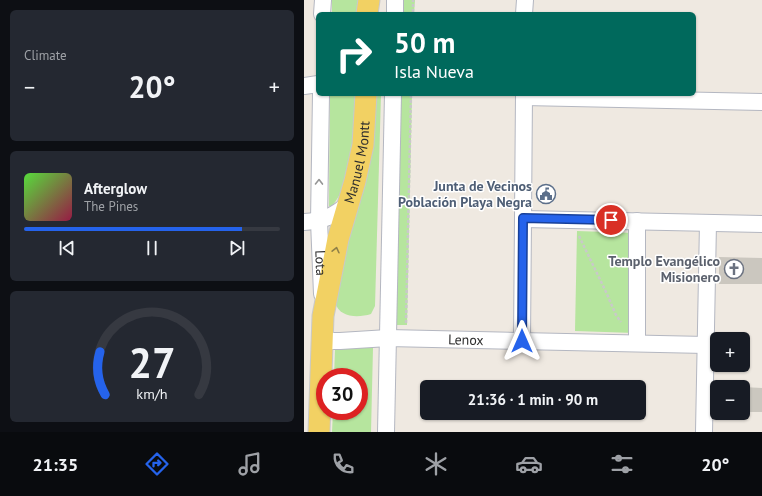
<!DOCTYPE html>
<meta charset="utf-8">
<style>
body{margin:0;font-family:"PT Sans",sans-serif;background:#242831;color:#f1f3f6;height:100vh;display:flex;flex-direction:column;font-size:15px;white-space:nowrap}
*{box-sizing:border-box;margin:0}
p{font-size:13px;color:#9ea1a6}
.icon{flex:none;width:22px;height:22px;fill:none;stroke:currentColor;stroke-width:2;stroke-linecap:round;stroke-linejoin:round}
.map{position:relative;flex:1;overflow:hidden}
.side{display:flex;flex-direction:column;gap:10px;padding:10px;background:#0d0f14;width:304px}
.side>*{flex:none}
.hud{position:absolute;left:12px;top:12px;width:380px;height:84px;border-radius:6px;box-shadow:0 1px 3px #0004;background:#00695c;color:#fff;overflow:hidden}
.fabs{position:absolute;left:406px;top:332px;display:grid;gap:8px}
.fabs a{display:grid;place-items:center;width:40px;height:40px;border-radius:6px;background:#171b24;box-shadow:0 1px 3px #0004;font-size:20px}
.speed{position:absolute;left:12px;top:368px;display:flex;gap:8px;font-size:20px;font-weight:700;text-align:center}
.speed>*{display:grid;place-content:center;width:52px;height:52px;border-radius:50%;background:#171b24;box-shadow:0 1px 3px #0004;line-height:1}
.speed .limit{border:6px solid #d22;background:#fff;color:#111}
.pin{position:absolute;display:grid;place-items:center;width:34px;height:34px;color:#fff;margin:-17px;border:2px solid #fff;border-radius:50%;box-shadow:0 1px 4px #0007}
.me{position:absolute;width:44px;margin:-22px;rotate:0deg;stroke-linejoin:round;filter:drop-shadow(0 0 3px #0008)}
.turn{display:flex;align-items:center;gap:14px;height:84px;padding:0 12px;font-size:18px}
.turn .icon{width:52px;height:52px;stroke-width:2.5}
.turn b{display:block;font-size:28px;line-height:34px}
.big{font-size:30px;font-weight:800;line-height:1.1}
.side .widget{flex:1;display:flex;flex-direction:column;justify-content:center;gap:6px;min-width:0;padding:0 14px;border-radius:6px;background:#242831}
.side .dial{align-items:center;gap:0}
.dial svg{height:104px;overflow:visible;fill:none;stroke:#363941;stroke-width:7;stroke-linecap:round;text-anchor:middle}
.dial text{fill:#f1f3f6;stroke:none}
.song{display:flex;align-items:center;gap:12px}
.cover{width:48px;height:48px;border-radius:6px;background:linear-gradient(135deg,hsl(110 70% 55%),hsl(340 70% 35%))}
.played{height:4px;border-radius:2px;background:linear-gradient(90deg,#2563eb 85%,#363941 85%)}
.keys{display:flex;justify-content:space-around;direction:ltr}
.heat{display:flex;justify-content:space-between;align-items:center;font-size:22px;direction:ltr}
.trip{position:absolute;left:116px;top:380px;width:226px;height:40px;border-radius:6px;background:#171b24;box-shadow:0 1px 3px #0004;font-weight:800;line-height:40px;text-align:center}
.menu{display:flex;height:64px;justify-content:space-around;align-items:center;background:#090b0e;color:#9ea1a6}
.menu .icon{width:28px;height:28px}
.menu .current{color:#2563eb}
.menu b{font-size:18px;color:#f1f3f6}
main{display:flex;flex:1;min-height:0}
.map>svg:first-child{display:block}
.green{fill:#b6e59e}
.building{fill:#cbc7bf}
.lines{fill:none;stroke-linecap:round;stroke-linejoin:round}
.minor-casing{stroke:#b4b7c1;stroke-width:18}
.major-casing{stroke:#c9c9c9;stroke-width:23}
.path{stroke:#c9c9c9;stroke-width:2.5;stroke-dasharray:3 2;stroke-linecap:butt}
.minor{stroke:#fff;stroke-width:16}
.major{stroke:#f2d163;stroke-width:21}
.oneway{stroke:#969696}
.oneway2{stroke:#908048}
.route-casing{stroke:#184099;stroke-width:10}
.route{stroke:#2563eb;stroke-width:7}
.labels{text-anchor:middle;dominant-baseline:central;stroke-width:3;stroke-linejoin:round;paint-order:stroke}
.street-label{font-size:14px;fill:#2e2e2e;stroke:#fff}
.service-label{font-size:14px;font-weight:bold;fill:#4e5e75;stroke:#fff;text-anchor:end}
.worship-label{font-size:14px;font-weight:bold;fill:#5b616d;stroke:#fff;text-anchor:end}
</style>
<main>
<section class="side">
<div class="widget"><p>Climate</p>
<div class="heat"><a>−</a><b class="big">20°</b><a>+</a></div>
</div>
<div class="widget">
<div class="song"><i class="cover"></i><div><b>Afterglow</b><p>The Pines</p></div></div>
<div class="played"></div>
<div class="keys"><svg class="icon" aria-label="previous" viewBox="0 0 24 24"><path d="M18 5L8 12l10 7zM5 5v14"/></svg><svg class="icon" aria-label="pause" viewBox="0 0 24 24"><path d="M8 5v14M16 5v14"/></svg><svg class="icon" aria-label="next" viewBox="0 0 24 24"><path d="M6 5l10 7-10 7zM19 5v14"/></svg></div>
</div>
<div class="widget dial"><svg viewBox="0 0 100 80">
<path d="M14 69A42 42 0 1 1 86 69"/>
<path d="M14 69A42 42 0 0 1 10 36" stroke="#2563eb"/>
<text x="50" y="56" font-size="32" font-weight="700">27</text>
<text x="50" y="72" font-size="11">km/h</text>
</svg></div>
</section>
<div class="map">
<svg width="458" height="432" viewBox="0 0 458 432">
<rect width="100%" height="100%" fill="#efe9e1"/>
<g class="green">
<rect x="28" y="0" width="26" height="14"/>
<polygon points="99,0 111,0 110,14 99,14"/>
<path d="M 26,94 L 52,94 C 50,125 50,184 27,207 L 25,206 Z"/>
<path d="M 70,94 L 77,94 L 71,306 L 67,314 C 54,318 35,318 31,302 Z"/>
<polygon points="97,94 108,94 103,325 92,325"/>
<polygon points="273,231 330,233 330,333 271,331"/>
<polygon points="36,343 67,346 69,348 67,432 28,432 29,411 55,411 55,377 30,377 31,349"/>
</g>
<g class="building">
<polygon points="415,257 458,258 458,284 415,284"/>
<polygon points="439,387 458,388 458,412 439,412"/>
</g>
<g class="lines">
<defs>
<g id="minor">
<polyline points="18,14 19,0"/>
<polyline points="91,14 91,0"/>
<polyline points="220,14 221,0"/>
<polyline points="0,86 14,84"/>
<path id="s1" d="M 17,94 L 15,221 L 18,294"/>
<polyline points="220,97 458,102"/>
<polyline points="219,219 458,224"/>
<polyline points="333,221 333,343"/>
<path d="M 0,222 C 19,221 30,216 44,204"/>
<path id="s2" d="M 18,341 L 36,341 L 84,338 L 402,345"/>
<polyline points="218,341 220,94"/>
<polyline points="82,432 89,94"/>
<polyline points="400,432 404,223"/>
</g>
<g id="major">
<polyline points="63,14 65,0"/>
<path id="s3" d="M 15,432 L 19,316 L 34,239 L 51,181 L 59,145 L 62,94"/>
</g>
</defs>
<use href="#minor" class="minor-casing"/>
<use href="#major" class="major-casing"/>
<g class="path">
<polyline points="109,12 109,0"/>
<polyline points="275,236 302,292 312,315 317,322"/>
<polyline points="102,323 107,94"/>
</g>
<use href="#minor" class="minor"/>
<use href="#major" class="major"/>
</g>
<defs><path id="oneway-chevron" d="M-2-3.5L2.5 0L-2 3.5" fill="none" stroke-width="1.6" stroke-linecap="round" stroke-linejoin="round"/></defs>
<use class="oneway" href="#oneway-chevron" transform="translate(15 182) rotate(-89)"/>
<use class="oneway2" href="#oneway-chevron" transform="translate(32 250) rotate(-77)"/>
<g class="lines">
<defs>
<polyline id="route" points="218,341 219,218 307,220"/>
</defs>
<use href="#route" class="route-casing"/>
<use href="#route" class="route"/>
</g>
<defs>
<symbol id="civic-ring" viewBox="-11 -11 22 22"><circle r="9.5" fill="#fff" stroke="#5c6f8a" stroke-width="1.5"/><path d="M-.6-6.5H3V-4.5H.6V-3L4-1V1h2V6H-6V1h2V-1L-.6-3ZM-1.2 2.5V6h2.4V2.5Z" fill="#5c6f8a"/></symbol>
<symbol id="church-ring" viewBox="-11 -11 22 22"><circle r="9.5" fill="#fff" stroke="#6b7280" stroke-width="1.5"/><path d="M-1.2-6h2.4v3.5h3.3v2.4h-3.3V6h-2.4V-.1h-3.3v-2.4h3.3Z" fill="#6b7280"/></symbol>
</defs>
<g fill-rule="evenodd">
<use href="#civic-ring" x="231" y="183" width="22" height="22"/>
<use href="#church-ring" x="419" y="258" width="22" height="22"/>
</g>
<g class="labels">
<g class="street-label">
<text stroke="none"><textPath href="#s3" startOffset="274">Manuel Montt</textPath></text>
<text stroke="none"><textPath href="#s1" startOffset="169">Lota</textPath></text>
<text stroke="none"><textPath href="#s2" startOffset="144">Lenox</textPath></text>
</g>
<g class="service-label">
<text x="228" y="186">Junta de Vecinos<tspan x="228" dy="16">Población Playa Negra</tspan></text>
</g>
<g class="worship-label">
<text x="416" y="261">Templo Evangélico<tspan x="416" dy="16">Misionero</tspan></text>
</g>
</g>
</svg>
<div class="fabs">
<a>+</a>
<a>−</a>
</div>
<div class="speed"><div class="limit">30</div></div>
<div class="pin" style="left:307px;top:220px;background:#d93025"><svg class="icon" aria-label="arrive" viewBox="0 0 24 24"><path d="M6 21V4h12l-3 4 3 4H6"/></svg></div>
<svg class="me" style="left:218px;top:341px" viewBox="-20 -20 40 40"><path d="M0-17L14 15 0 8-14 15z" fill="#2563eb" stroke="#fff" stroke-width="4"/></svg>
<div class="trip">21:36 · 1 min · 90 m</div>
<div class="hud">
<div class="turn"><svg class="icon" aria-label="right" viewBox="0 0 24 24"><path d="M7 20v-9h11M14 6l5 5-5 5"/></svg><div><b>50 m</b>Isla Nueva</div></div>
</div>
</div>
</main>
<nav class="menu">
<b>21:35</b>
<svg class="icon current" aria-label="directions" viewBox="0 0 24 24"><path d="M12 3l9 9-9 9-9-9zM9 14v-3h6M13 9l2 2-2 2"/></svg>
<svg class="icon" aria-label="music" viewBox="0 0 24 24"><path d="M9 18V5l10-2v13"/><circle cx="6" cy="18" r="3"/><circle cx="16" cy="16" r="3"/></svg>
<svg class="icon" aria-label="phone" viewBox="0 0 24 24"><path d="M5 4h4l2 5-3 2q2 4 5 5l2-3 5 2v4C11 20 4 13 5 4z"/></svg>
<svg class="icon" aria-label="climate" viewBox="0 0 24 24"><path d="M12 3v18M4 7l16 10M4 17L20 7"/></svg>
<svg class="icon" aria-label="car" viewBox="0 0 24 24"><path d="M5 17H2v-5l4-1 3-4h7l3 4 3 1v5h-3M9 17h6M6 11h13"/><circle cx="7" cy="17" r="2"/><circle cx="17" cy="17" r="2"/></svg>
<svg class="icon" aria-label="filters" viewBox="0 0 24 24"><path d="M4 7h16M4 17h16"/><circle cx="9" cy="7" r="2"/><circle cx="15" cy="17" r="2"/></svg>
<b>20°</b>
</nav>
